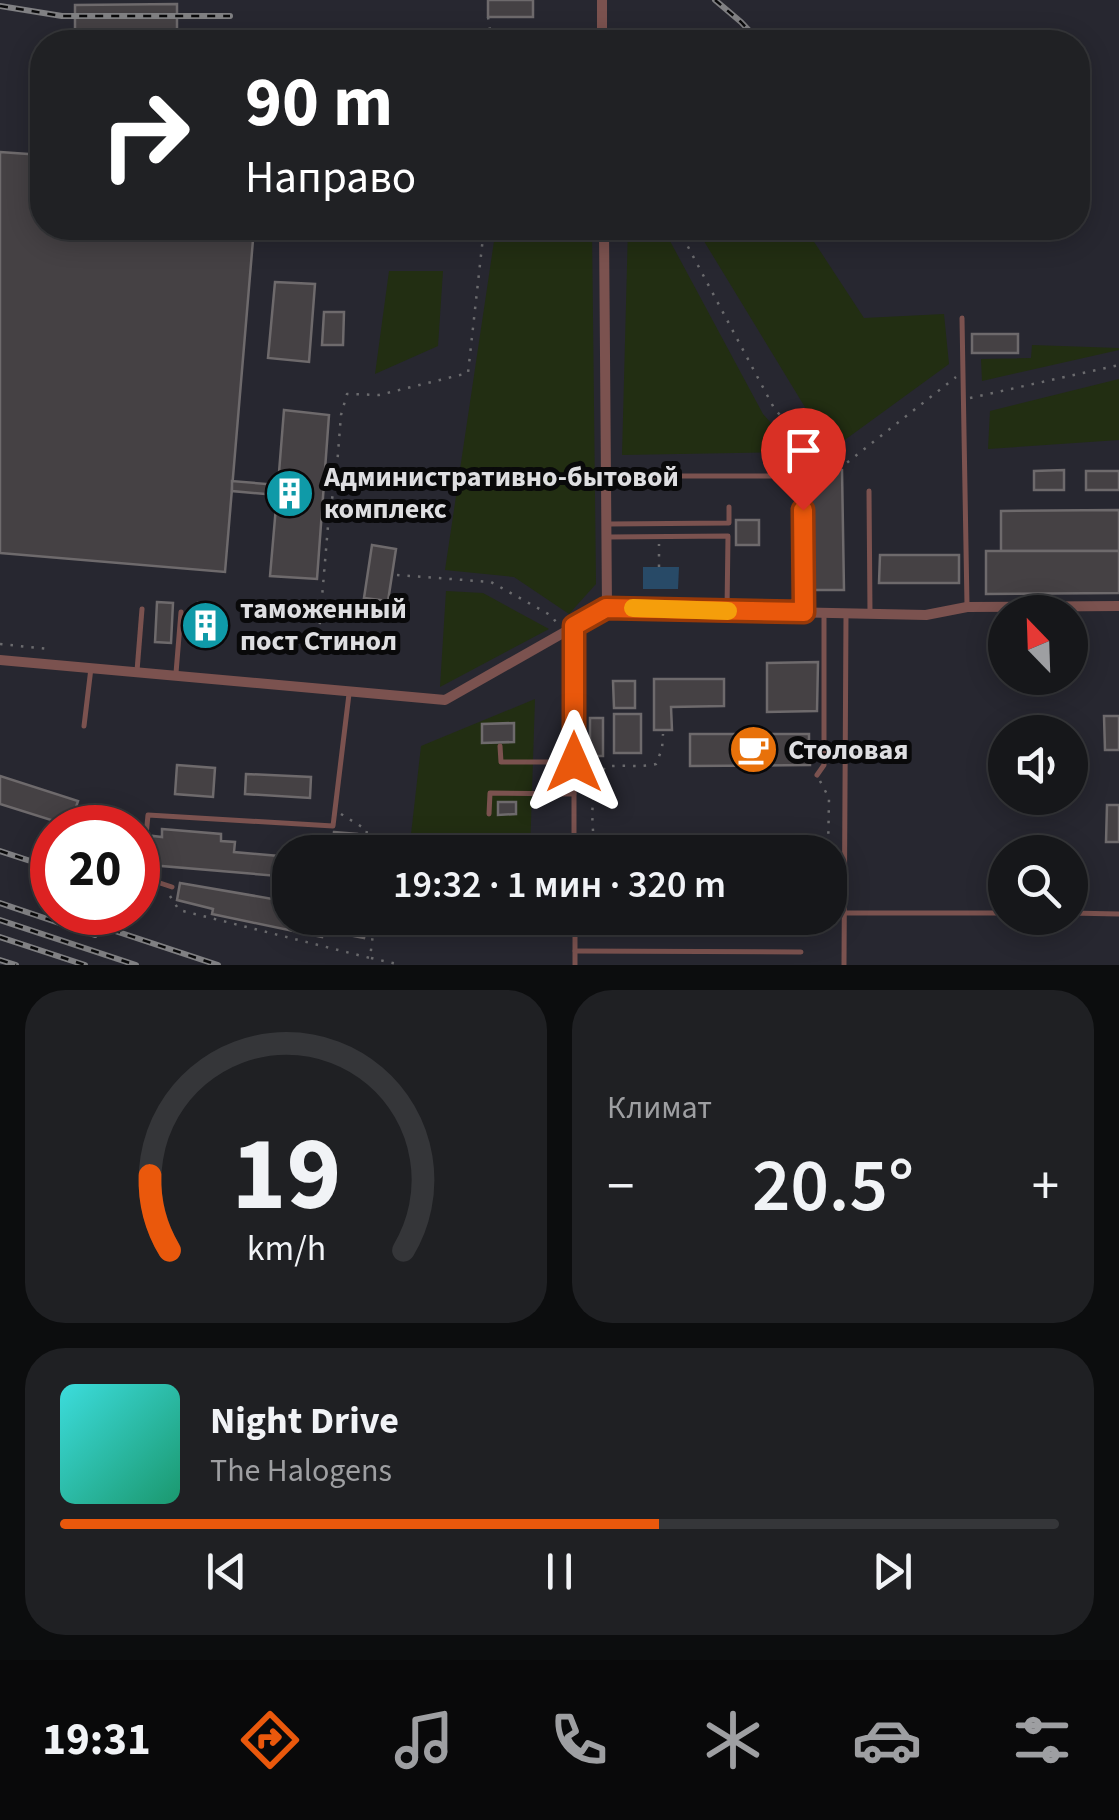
<!DOCTYPE html>
<html lang="ru">
<meta charset="utf-8">
<style>
body{margin:0;font-family:"Source Sans 3",sans-serif;background:#1f2023;color:#f1f3f6;height:100vh;display:flex;flex-direction:column;font-size:38px;white-space:nowrap}
*{box-sizing:border-box;margin:0}
p{font-size:32px;color:#9e9fa2}
.icon{flex:none;width:55px;height:55px;fill:none;stroke:currentColor;stroke-width:2;stroke-linecap:round;stroke-linejoin:round}
.map{position:relative;height:965px;overflow:hidden}
.sheet{display:flex;flex-direction:column;gap:25px;padding:25px;background:#0c0d0e;flex:1}
.sheet>*{flex:none}
.banner{position:absolute;left:30px;top:30px;width:1060px;height:210px;border-radius:40px;box-shadow:0 5px 25px #0003,0 0 0 2px #353639;background:#202124;color:#fff;overflow:hidden}
.needle{width:65px;rotate:337deg}
.tools{position:absolute;left:988px;top:595px;display:grid;gap:20px}
.tools a{display:grid;place-items:center;width:100px;height:100px;border-radius:50%;background:#16171a;box-shadow:0 5px 25px #0003,0 0 0 2px #353639;font-size:50px}
.speed{position:absolute;left:30px;top:805px;display:flex;gap:20px;font-size:50px;font-weight:700;text-align:center}
.speed>*{display:grid;place-content:center;width:130px;height:130px;border-radius:50%;background:#16171a;box-shadow:0 5px 25px #0003,0 0 0 2px #353639;line-height:1}
.speed .limit{border:15px solid #d22;background:#fff;color:#111}
.pin{position:absolute;display:grid;place-items:center;width:85px;height:85px;color:#fff;margin:-102px -42px;border-radius:50% 50% 50% 0;rotate:-45deg;box-shadow:0 0 10px #0007}
.pin .icon{rotate:45deg}
.me{position:absolute;width:110px;margin:-55px;rotate:0deg;stroke-linejoin:round;filter:drop-shadow(0 0 8px #0008)}
.turn{display:flex;align-items:center;gap:35px;height:210px;padding:0 50px;font-size:45px}
.turn .icon{width:130px;height:130px;stroke-width:2.5}
.turn b{display:block;font-size:70px;line-height:85px}
.big{font-size:75px;font-weight:600;line-height:1.1}
.sheet .card{flex:1;display:flex;flex-direction:column;justify-content:center;gap:15px;min-width:0;padding:0 35px;border-radius:40px;background:#1f2023}
.sheet .dial{align-items:center;gap:0}
.dial svg{height:260px;overflow:visible;fill:none;stroke:#353639;stroke-width:7;stroke-linecap:round;text-anchor:middle}
.dial text{fill:#f1f3f6;stroke:none}
.song{display:flex;align-items:center;gap:30px}
.cover{width:120px;height:120px;border-radius:15px;background:linear-gradient(135deg,hsl(180 70% 55%),hsl(160 70% 35%))}
.played{height:10px;border-radius:5px;background:linear-gradient(90deg,#ea580c 60%,#353639 60%)}
.keys{display:flex;justify-content:space-around;direction:ltr}
.heat{display:flex;justify-content:space-between;align-items:center;font-size:55px;direction:ltr}
.sheet .tiles{flex:1;display:grid;gap:25px;grid-template-columns:1fr 1fr}
.card:last-child{grid-column:span 2}
.trip{position:absolute;left:272px;top:835px;width:575px;height:100px;border-radius:40px;background:#16171a;box-shadow:0 5px 25px #0003,0 0 0 2px #353639;font-weight:600;line-height:100px;text-align:center}
.dock{display:flex;height:160px;justify-content:space-around;align-items:center;background:#09090a;color:#9e9fa2}
.dock .icon{width:70px;height:70px}
.dock .on{color:#ea580c}
.dock b{font-size:45px;color:#f1f3f6}
.map>svg:first-child{display:block}
.built{fill:#272730;fill-rule:evenodd}
.green{fill:#222e12}
.water{fill:#284a67}
.building{fill:#454144;stroke:#6e6a6c;stroke-width:2.5}
.lines{fill:none;stroke-linecap:round;stroke-linejoin:round}
.path{stroke:#6b6b6e;stroke-width:2.5;stroke-dasharray:2.5 8;stroke-linecap:butt}
.service{stroke:#7b524f;stroke-width:5}
.minor{stroke:#7b524f;stroke-width:10}
.rail-casing{stroke:#808083;stroke-width:6}
.rail{stroke:#09090a;stroke-width:2.5;stroke-dasharray:8;stroke-linecap:butt}
.route-casing{stroke:#983908;stroke-width:25}
.route{stroke:#ea580c;stroke-width:18}
.slow{stroke:#f59e0b;stroke-width:18}
.labels{text-anchor:middle;dominant-baseline:central;stroke-width:10;stroke-linejoin:round;paint-order:stroke}
.poi-label{font-size:28px;font-weight:bold;fill:#dedee1;stroke:#09090a;text-anchor:start}
</style>
<div class="map">
<svg width="1119" height="965" viewBox="0 0 1119 965">
<rect width="100%" height="100%" fill="#1e1f22"/>
<path class="built" d="M 0,0 L 1119,0 L 1119,965 L 0,965 ZM 42,42 L 1078,42 L 1078,228 L 42,228 ZM 1005,612 L 1070,612 L 1070,678 L 1005,678 ZM 1005,732 L 1070,732 L 1070,798 L 1005,798 ZM 52,828 L 138,828 L 138,912 L 52,912 ZM 290,852 L 830,852 L 830,918 L 290,918 ZM 1005,852 L 1070,852 L 1070,918 L 1005,918 Z"/>
<g class="green">
<polygon points="496,228 592,228 596,584 569,614 514,577 445,570"/>
<polygon points="628,228 663,228 763,414 797,452 622,455"/>
<polygon points="696,228 805,228 864,318 944,314 949,364 831,450"/>
<polygon points="389,271 443,271 438,346 375,374"/>
<polygon points="1032,345 1119,348 1119,350 982,381 981,359 1031,358"/>
<polygon points="1119,379 1119,440 988,449 990,411"/>
<polygon points="446,591 483,593 549,629 440,687"/>
<polygon points="535,699 530,852 409,852 421,746"/>
</g>
<polygon class="water" points="643,567 679,567 678,589 643,589"/>
<g class="building">
<rect x="488" y="0" width="45" height="17"/>
<polygon points="177,4 177,30 75,31 75,5"/>
<rect x="93" y="38" width="65" height="4"/>
<polygon points="0,152 42,155 42,228 254,228 225,572 0,553"/>
<polygon points="275,282 315,284 309,362 268,358"/>
<polygon points="324,312 344,312 343,345 322,345"/>
<rect x="972" y="334" width="46" height="19"/>
<polygon points="284,410 329,415 317,579 270,576 277,495 232,491 232,481 278,485"/>
<polygon points="810,470 842,470 844,590 812,590"/>
<polygon points="1064,470 1064,490 1034,490 1034,471"/>
<rect x="1086" y="471" width="33" height="19"/>
<polygon points="1119,510 1119,551 1001,551 1001,511"/>
<rect x="736" y="520" width="23" height="25"/>
<polygon points="372,545 396,549 388,601 364,598"/>
<polygon points="986,551 1119,551 1119,593 986,594"/>
<polygon points="880,555 959,555 959,583 879,583"/>
<polygon points="157,602 173,603 171,643 155,642"/>
<polygon points="198,603 215,605 212,647 195,646"/>
<polygon points="818,662 817,711 767,712 767,663"/>
<polygon points="654,679 724,679 724,706 671,707 672,730 654,730"/>
<polygon points="613,681 635,681 635,708 614,708"/>
<rect x="614" y="714" width="27" height="39"/>
<polygon points="1104,716 1119,716 1119,750 1105,750"/>
<rect x="590" y="718" width="13" height="38"/>
<polygon points="514,723 514,742 482,743 482,724"/>
<polygon points="690,734 809,734 809,746 816,746 816,754 810,754 810,765 690,766"/>
<polygon points="177,765 215,768 213,797 175,794"/>
<polygon points="246,774 311,777 310,798 245,794"/>
<polygon points="0,776 78,801 70,826 0,804"/>
<polygon points="498,802 516,802 516,814 498,815"/>
<polygon points="1107,805 1119,805 1119,842 1106,842"/>
<polygon points="162,829 221,834 221,841 235,842 234,852 290,857 290,877 150,865 153,836 162,837"/>
<polygon points="334,832 357,834 355,852 332,852"/>
<polygon points="180,883 290,902 290,918 368,918 364,938 323,930 322,937 212,914 213,909 177,900"/>
</g>
<g class="lines">
<g class="path">
<polyline points="488,17 492,42"/>
<polyline points="678,228 774,408 822,465 844,465 956,377"/>
<polyline points="970,398 1119,365"/>
<polyline points="659,567 659,544"/>
<polyline points="397,575 491,582 552,616 557,624"/>
<polyline points="0,644 49,649"/>
<polyline points="318,645 328,526 337,466 341,415 347,394 379,395 468,373 484,228"/>
<polyline points="820,781 829,798 828,852"/>
<polyline points="341,814 367,830 364,852"/>
<path d="M 595,852 C 592,820 588,796 605,767 C 622,764 640,768 656,764 L 662,749 L 663,734"/>
<polyline points="170,896 179,910 370,958 375,918"/>
<polyline points="371,958 401,965"/>
</g>
<g class="service">
<polyline points="962,318 967,605"/>
<polyline points="608,476 803,476 804,610"/>
<polyline points="869,491 870,613"/>
<polyline points="609,524 729,523 729,507"/>
<polyline points="609,537 728,536 727,610"/>
<polyline points="574,629 574,852"/>
<polyline points="137,671 142,609"/>
<polyline points="176,673 181,612"/>
<polyline points="84,726 91,668"/>
<polyline points="500,746 501,762 574,762"/>
<polyline points="817,775 824,765 824,616"/>
<polyline points="489,814 490,793 574,794"/>
<polyline points="172,887 142,877 148,815 333,826 349,694"/>
<polyline points="830,913 1005,913"/>
<polyline points="1070,913 1119,914"/>
<polyline points="575,918 575,965"/>
<polyline points="575,951 801,952"/>
<polyline points="844,965 846,616"/>
</g>
<g class="minor">
<polyline points="602,0 602,42"/>
<polyline points="604,228 607,608"/>
<polyline points="0,660 445,700 607,608 926,615 967,607 1119,606"/>
</g>
<defs>
<g id="rail">
<polyline points="715,0 741,22 760,42"/>
<polyline points="0,6 62,16 230,16"/>
<polyline points="0,851 52,868"/>
<polyline points="0,903 95,935"/>
<polyline points="0,920 136,965"/>
<polyline points="82,920 218,965"/>
<polyline points="0,937 85,965"/>
<polyline points="0,960 16,965"/>
</g>
</defs>
<use href="#rail" class="rail-casing"/>
<use href="#rail" class="rail"/>
</g>
<g class="lines">
<defs>
<polyline id="route" points="574,762 574,626 606,608 804,612 803,510"/>
</defs>
<use href="#route" class="route-casing"/>
<use href="#route" class="route"/>
<polyline class="slow" points="633,608 728,611"/>
</g>
<defs>
<symbol id="building-disc" viewBox="-11 -11 22 22"><circle r="9.5" fill="#0f9aa8" stroke="#09090a"/><path d="M-4-6H4V6H1V3H-1V6H-4ZM-2.5-4.3h1.7v1.8h-1.7ZM.8-4.3h1.7v1.8H.8ZM-2.5-1h1.7V.8h-1.7ZM.8-1h1.7V.8H.8Z" fill="#fff"/></symbol>
<symbol id="cafe-disc" viewBox="-11 -11 22 22"><circle r="9.5" fill="#e8710a" stroke="#09090a"/><path d="M-5.5-4.5H6V0H3Q3 3.5 0 3.5H-2.5Q-5.5 3.5-5.5 0ZM3-3.2v2h1.7v-2ZM-6 4.5H4V6H-6Z" fill="#fff"/></symbol>
</defs>
<g fill-rule="evenodd">
<use href="#building-disc" x="262" y="466" width="55" height="55"/>
<use href="#building-disc" x="178" y="598" width="55" height="55"/>
<use href="#cafe-disc" x="726" y="722" width="55" height="55"/>
</g>
<g class="labels">
<g class="poi-label">
<text x="324" y="477">Административно-бытовой<tspan x="324" dy="32">комплекс</tspan></text>
<text x="240" y="609">таможенный<tspan x="240" dy="32">пост Стинол</tspan></text>
<text x="788" y="750">Столовая</text>
</g>
</g>
</svg>
<div class="tools">
<a><svg class="needle" viewBox="-14 -14 28 28"><path d="M0-13l5 13h-10z" fill="#e53935"/><path d="M0 13l5-13h-10z" fill="#9e9fa2"/></svg></a>
<a><svg class="icon" aria-label="sound" viewBox="0 0 24 24"><path d="M4 9h4l5-4v14l-5-4H4zM17 9q2 3 0 6"/></svg></a>
<a><svg class="icon" aria-label="search" viewBox="0 0 24 24"><circle cx="10" cy="10" r="6"/><path d="M15 15l6 6"/></svg></a>
</div>
<div class="speed"><div class="limit">20</div></div>
<div class="pin" style="left:803px;top:510px;background:#d93025"><svg class="icon" aria-label="arrive" viewBox="0 0 24 24"><path d="M6 21V4h12l-3 4 3 4H6"/></svg></div>
<svg class="me" style="left:574px;top:762px" viewBox="-20 -20 40 40"><path d="M0-17L14 15 0 8-14 15z" fill="#ea580c" stroke="#fff" stroke-width="4"/></svg>
<div class="trip">19:32 · 1 мин · 320 m</div>
<div class="banner">
<div class="turn"><svg class="icon" aria-label="right" viewBox="0 0 24 24"><path d="M7 20v-9h11M14 6l5 5-5 5"/></svg><div><b>90 m</b>Направо</div></div>
</div>
</div>
<section class="sheet">
<div class="tiles">
<div class="card dial"><svg viewBox="0 0 100 80">
<path d="M14 69A42 42 0 1 1 86 69"/>
<path d="M14 69A42 42 0 0 1 8 46" stroke="#ea580c"/>
<text x="50" y="56" font-size="32" font-weight="700">19</text>
<text x="50" y="72" font-size="11">km/h</text>
</svg></div>
<div class="card"><p>Климат</p>
<div class="heat"><a>−</a><b class="big">20.5°</b><a>+</a></div>
</div>
<div class="card">
<div class="song"><i class="cover"></i><div><b>Night Drive</b><p>The Halogens</p></div></div>
<div class="played"></div>
<div class="keys"><svg class="icon" aria-label="previous" viewBox="0 0 24 24"><path d="M18 5L8 12l10 7zM5 5v14"/></svg><svg class="icon" aria-label="pause" viewBox="0 0 24 24"><path d="M8 5v14M16 5v14"/></svg><svg class="icon" aria-label="next" viewBox="0 0 24 24"><path d="M6 5l10 7-10 7zM19 5v14"/></svg></div>
</div>
</div>
</section>
<nav class="dock">
<b>19:31</b>
<svg class="icon on" aria-label="directions" viewBox="0 0 24 24"><path d="M12 3l9 9-9 9-9-9zM9 14v-3h6M13 9l2 2-2 2"/></svg>
<svg class="icon" aria-label="music" viewBox="0 0 24 24"><path d="M9 18V5l10-2v13"/><circle cx="6" cy="18" r="3"/><circle cx="16" cy="16" r="3"/></svg>
<svg class="icon" aria-label="phone" viewBox="0 0 24 24"><path d="M5 4h4l2 5-3 2q2 4 5 5l2-3 5 2v4C11 20 4 13 5 4z"/></svg>
<svg class="icon" aria-label="climate" viewBox="0 0 24 24"><path d="M12 3v18M4 7l16 10M4 17L20 7"/></svg>
<svg class="icon" aria-label="car" viewBox="0 0 24 24"><path d="M5 17H2v-5l4-1 3-4h7l3 4 3 1v5h-3M9 17h6M6 11h13"/><circle cx="7" cy="17" r="2"/><circle cx="17" cy="17" r="2"/></svg>
<svg class="icon" aria-label="filters" viewBox="0 0 24 24"><path d="M4 7h16M4 17h16"/><circle cx="9" cy="7" r="2"/><circle cx="15" cy="17" r="2"/></svg>
</nav>
